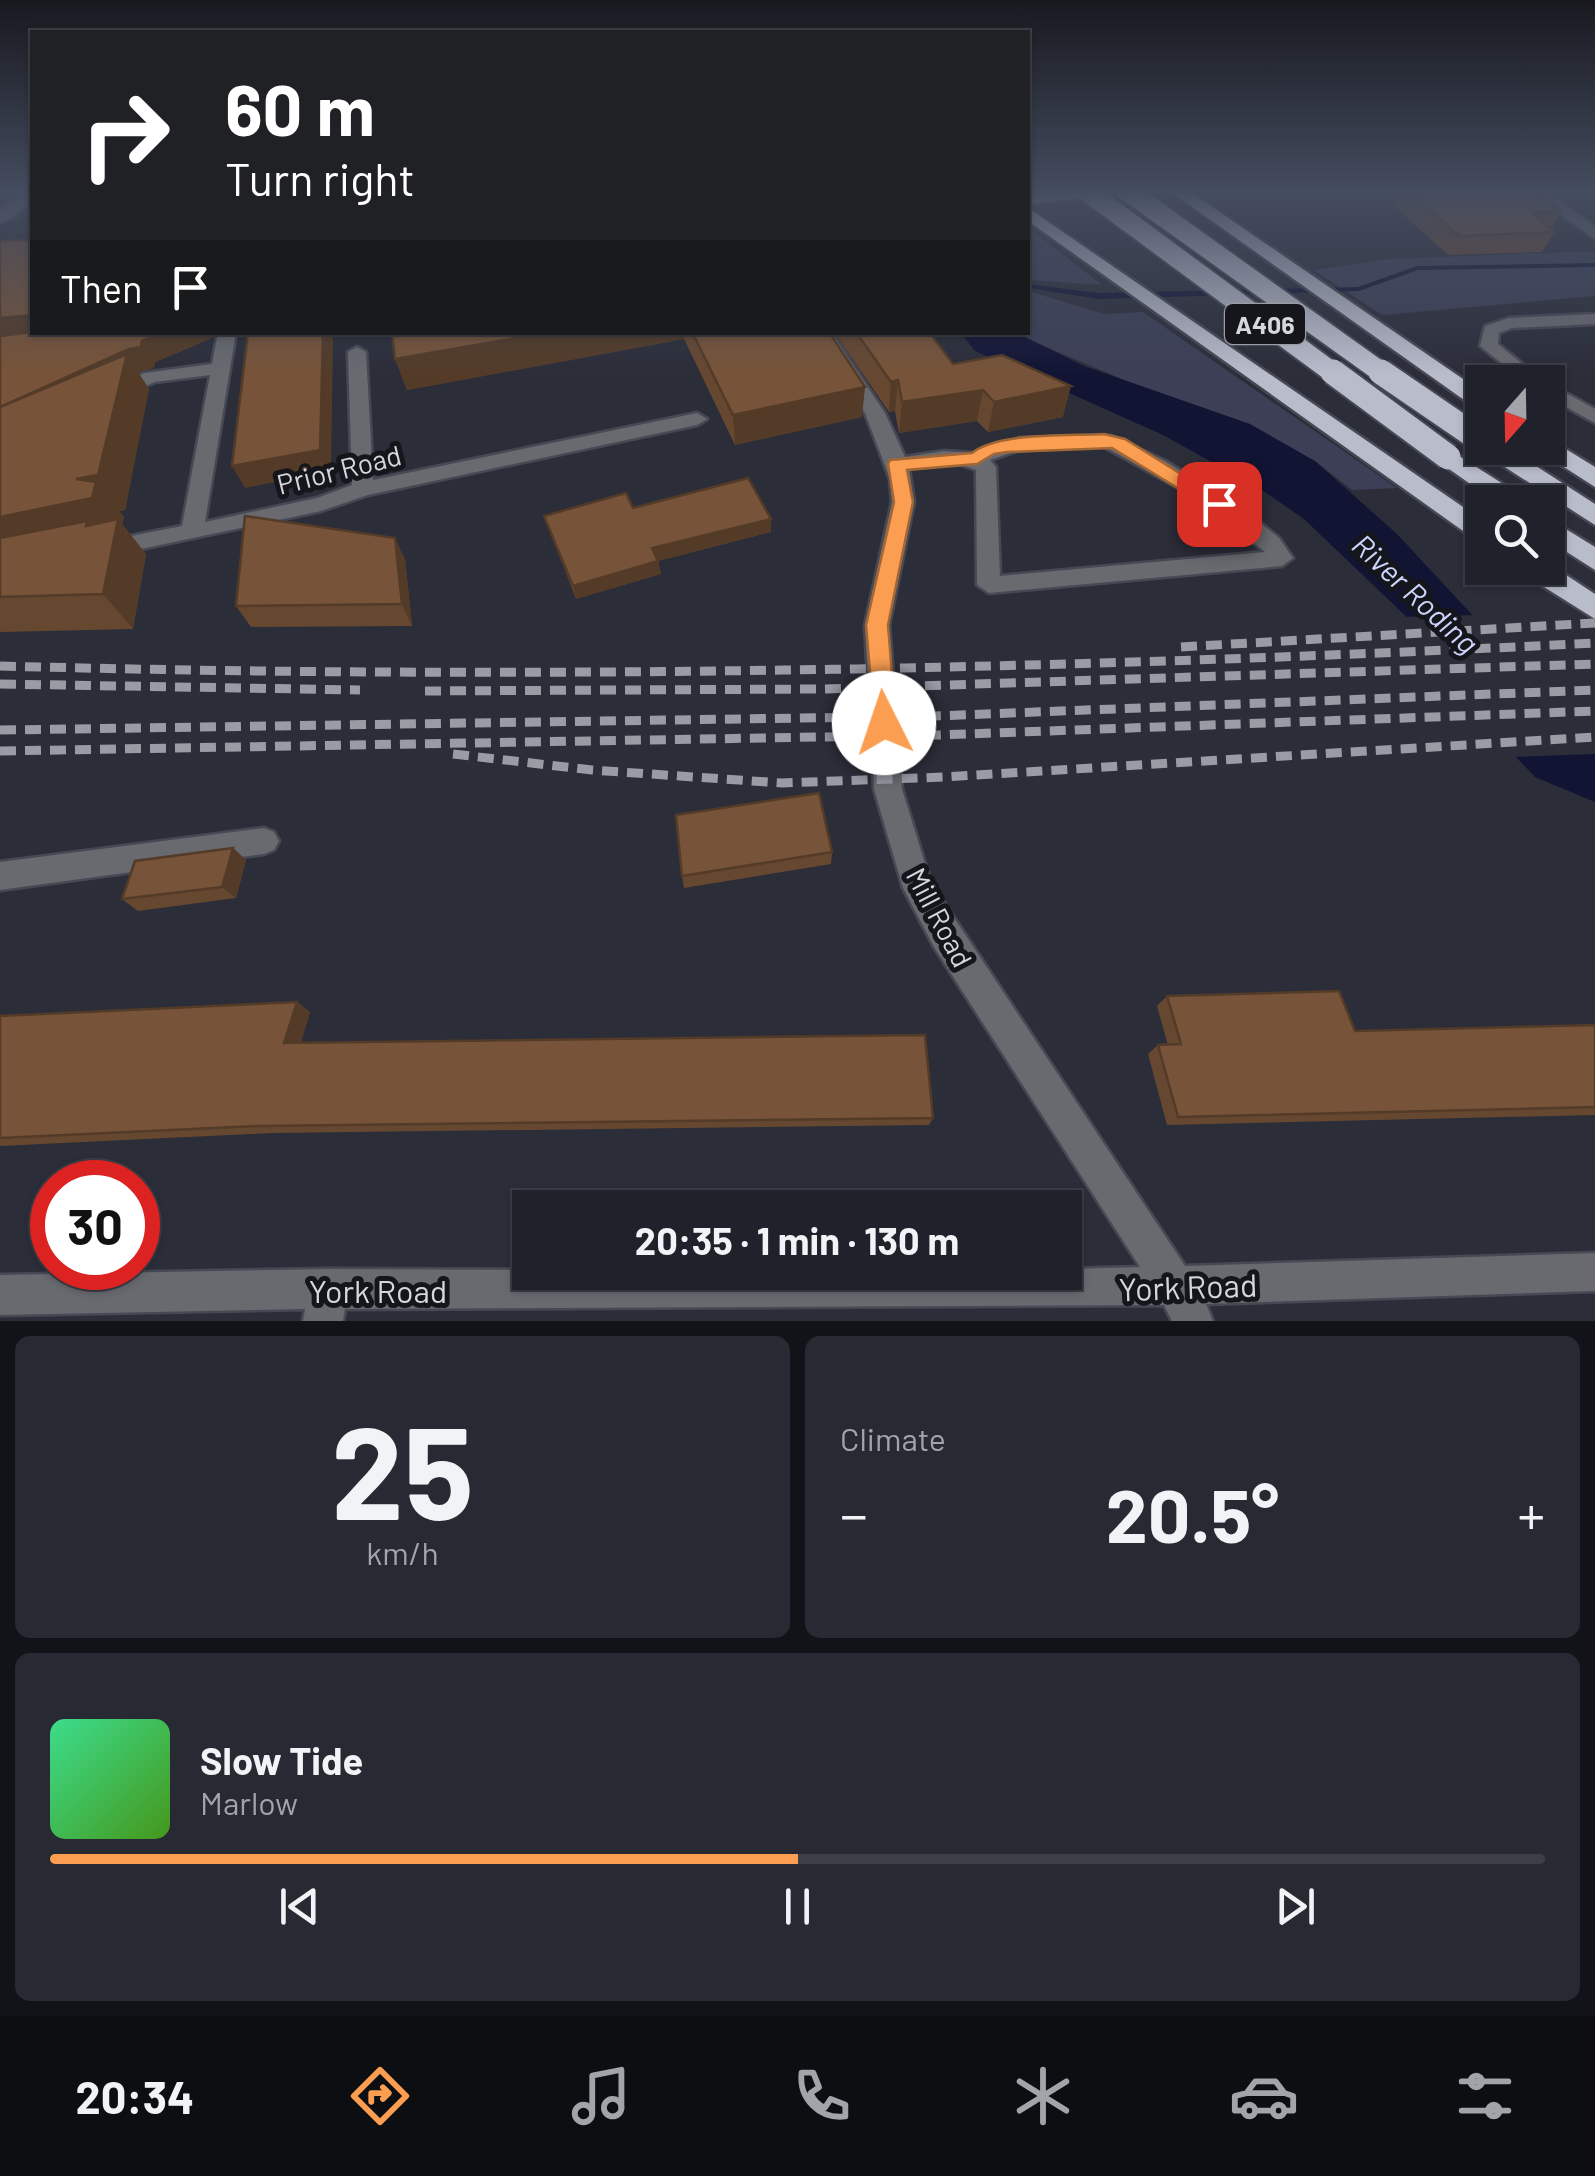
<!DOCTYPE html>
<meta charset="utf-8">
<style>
body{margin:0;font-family:Barlow,sans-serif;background:#282a33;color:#f1f3f6;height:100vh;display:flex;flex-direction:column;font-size:38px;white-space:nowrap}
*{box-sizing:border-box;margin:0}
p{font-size:32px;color:#a2a4a9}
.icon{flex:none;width:55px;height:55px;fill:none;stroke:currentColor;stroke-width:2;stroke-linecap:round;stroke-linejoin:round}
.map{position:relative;height:1321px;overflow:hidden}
.drawer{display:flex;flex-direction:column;gap:15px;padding:15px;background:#121318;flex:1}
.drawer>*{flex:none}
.guide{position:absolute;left:30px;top:30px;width:1000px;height:305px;border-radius:0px;box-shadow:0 2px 8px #0004,0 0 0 2px #3d3f47;background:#202124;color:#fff;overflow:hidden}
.needle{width:65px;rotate:200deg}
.controls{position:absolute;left:1465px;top:365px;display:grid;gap:20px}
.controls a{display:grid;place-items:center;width:100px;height:100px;border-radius:0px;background:#20222b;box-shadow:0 2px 8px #0004,0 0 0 2px #3d3f47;font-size:50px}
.speed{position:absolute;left:30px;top:1160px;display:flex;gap:20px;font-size:50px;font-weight:700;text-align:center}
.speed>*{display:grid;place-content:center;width:130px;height:130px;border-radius:50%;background:#20222b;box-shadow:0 2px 8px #0004,0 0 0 2px #3d3f47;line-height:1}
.speed .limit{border:15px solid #d22;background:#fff;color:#111}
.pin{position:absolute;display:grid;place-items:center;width:85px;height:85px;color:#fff;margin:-42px;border-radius:20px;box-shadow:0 5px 15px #0006}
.me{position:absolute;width:110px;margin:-55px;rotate:356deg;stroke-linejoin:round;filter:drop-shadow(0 0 8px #0008)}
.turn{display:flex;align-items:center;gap:35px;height:210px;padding:0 30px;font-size:45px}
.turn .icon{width:130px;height:130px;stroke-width:2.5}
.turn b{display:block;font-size:70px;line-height:85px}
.then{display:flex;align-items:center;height:95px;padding:0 30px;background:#0003;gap:20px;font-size:38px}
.big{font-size:75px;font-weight:700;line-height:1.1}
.drawer .tile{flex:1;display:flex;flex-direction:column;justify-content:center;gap:15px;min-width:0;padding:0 35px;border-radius:15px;background:#282a33}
.drawer .dial{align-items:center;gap:0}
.dial b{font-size:130px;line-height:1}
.song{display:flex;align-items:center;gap:30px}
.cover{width:120px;height:120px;border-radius:15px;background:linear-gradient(135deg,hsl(150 70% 55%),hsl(100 70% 35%))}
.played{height:10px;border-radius:5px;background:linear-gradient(90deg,#fb9e51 50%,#3d3f47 50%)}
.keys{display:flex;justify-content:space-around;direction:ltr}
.heat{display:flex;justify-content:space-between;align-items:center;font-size:55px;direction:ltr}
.drawer .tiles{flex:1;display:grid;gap:15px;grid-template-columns:1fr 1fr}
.tile:last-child{grid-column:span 2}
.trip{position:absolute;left:512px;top:1190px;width:570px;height:100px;border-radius:0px;background:#20222b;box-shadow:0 2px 8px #0004,0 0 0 2px #3d3f47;font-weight:700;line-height:100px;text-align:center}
.tab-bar{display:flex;height:160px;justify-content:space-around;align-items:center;background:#0d0e11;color:#a2a4a9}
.tab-bar .icon{width:70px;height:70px}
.tab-bar .active{color:#fb9e51}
.tab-bar b{font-size:45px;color:#f1f3f6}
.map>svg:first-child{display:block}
.green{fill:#3c3f56}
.water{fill:#121434}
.pier{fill:#2b2d39}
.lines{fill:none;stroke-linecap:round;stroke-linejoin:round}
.stream{fill:#121434;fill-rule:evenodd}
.minor-casing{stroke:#464854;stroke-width:5}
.major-casing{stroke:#464854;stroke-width:5}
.highway-casing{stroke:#464854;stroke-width:5}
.minor{fill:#686a70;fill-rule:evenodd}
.major{fill:#a2a4b1;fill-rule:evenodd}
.highway{fill:#b9bccb;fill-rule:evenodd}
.rail{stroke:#999ba5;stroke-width:9;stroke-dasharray:16 9;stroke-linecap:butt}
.highway-bridge-far1-casing{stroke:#464854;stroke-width:24;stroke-linecap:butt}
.highway-bridge-casing{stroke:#464854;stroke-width:29;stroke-linecap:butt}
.highway-bridge-far1{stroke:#b9bccb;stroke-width:20}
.highway-bridge{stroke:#b9bccb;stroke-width:25}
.wall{fill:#664831}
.shaded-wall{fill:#533b28}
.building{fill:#775439;stroke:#533b28;stroke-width:2.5}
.route{fill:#fb9e51;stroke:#a36735;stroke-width:2.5}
.labels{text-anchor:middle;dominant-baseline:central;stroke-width:10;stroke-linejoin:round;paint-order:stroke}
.shield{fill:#15161b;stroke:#9b9da4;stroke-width:2.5}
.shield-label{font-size:25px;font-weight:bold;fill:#d5d7df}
.street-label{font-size:28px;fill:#d5d7df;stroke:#15161b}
.water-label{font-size:30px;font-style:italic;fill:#cdd4fb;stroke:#15161b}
.near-street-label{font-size:32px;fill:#d5d7df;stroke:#15161b}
</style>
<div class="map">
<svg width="1595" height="1321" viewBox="0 0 1595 1321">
<rect width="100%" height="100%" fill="#2b2d39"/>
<g class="green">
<polygon points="1028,227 1102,285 1028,280"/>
<polygon points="1595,251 1595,296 1382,315 1314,270 1389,259"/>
<polygon points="1028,291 1104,314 1143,312 1397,488 1352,490 1315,461 1032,341 1017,333 1028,332"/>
</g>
<polygon class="water" points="961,333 1017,333 1084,366 1250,424 1315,461 1397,534 1595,747 1595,802 1535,777 1516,757 1434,643 1304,519 1262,490 1163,435 975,351"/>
<polygon class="pier" points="1477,615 1502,636 1556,701 1595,739 1595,754 1510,757 1430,646 1398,617"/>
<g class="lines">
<polygon class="stream" points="1595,263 1595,267 1418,270 1359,291 1099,299 1028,288 1028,284 1099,293 1358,287 1417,266"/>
<defs>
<g id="minor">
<path d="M 24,189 L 32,189 C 32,206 15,218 0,222 L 0,211 Z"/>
<polygon points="1544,196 1554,196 1595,227 1595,239 1544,202"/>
<polygon points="1595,314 1595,324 1512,328 1499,333 1498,344 1545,382 1525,382 1480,346 1485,326 1509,318"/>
<polygon points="218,332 236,332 205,522 317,498 352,485 348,352 357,347 366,352 373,480 697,413 707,419 697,425 368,495 321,511 103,557 95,555 92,549 95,543 182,526 210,375 155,382 115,399 106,393 144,373 212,364"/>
<path d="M 814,332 L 831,332 L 885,413 L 905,457 L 944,451 L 973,453 L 1020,438 L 1111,436 L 1165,461 L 1240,506 L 1279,538 L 1293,558 L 1282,566 L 989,593 L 977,585 L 976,470 L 956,463 L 909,469 L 914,502 L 889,625 L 902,789 L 931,883 L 1185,1266 L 1595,1253 L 1595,1291 L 1206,1304 L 1213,1321 L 1172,1321 L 1164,1305 L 345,1309 L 343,1321 L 303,1321 L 305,1309 L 0,1315 L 0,1275 L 328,1269 L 1065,1272 L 1065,1269 L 1140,1267 L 934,947 L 903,888 L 874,789 L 865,625 L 892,502 L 890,479 L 865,413 ZM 1103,446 L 1200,500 L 1265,552 L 1000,576 L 996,467 L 990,460 L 1020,450 Z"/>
<polygon points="1548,383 1595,409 1595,423 1548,397"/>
<polygon points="264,828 274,832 279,841 274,850 264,854 0,890 0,862"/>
</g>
<polygon id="major" points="1089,189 1134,189 1127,193 1028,204 1028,196"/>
<g id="highway">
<polygon points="1167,189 1186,189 1482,392 1482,409 1474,407"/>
<polygon points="1028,208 1482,520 1482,541 1473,538 1028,221"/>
<polygon points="1548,438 1595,467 1595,487 1539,451 1537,448 1548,448"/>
<polygon points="1482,444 1482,448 1508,448 1595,504 1595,525 1483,453 1480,448"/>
<polygon points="1448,449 1522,496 1526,502 1496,502 1439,462 1436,457"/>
<polygon points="1548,518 1595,547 1595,570 1548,540"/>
<polygon points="1548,563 1595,594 1595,619 1525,575 1521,568 1548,568"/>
</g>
</defs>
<use href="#minor" class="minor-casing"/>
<use href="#major" class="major-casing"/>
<use href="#highway" class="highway-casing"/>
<use href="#minor" class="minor"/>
<use href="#major" class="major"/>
<use href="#highway" class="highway"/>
<g class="rail">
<polyline points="1181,647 1595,623"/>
<path d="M 0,666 C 532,680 1063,670 1595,643"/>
<polyline points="0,684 360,690"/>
<polyline points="425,691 824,689 1595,664"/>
<polyline points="0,730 935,716 1595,690"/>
<polyline points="0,751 938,735 1595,711"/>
<polyline points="453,754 592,770 782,783 944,777 1595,737"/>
</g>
<defs>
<g id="highway-bridge-far1">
<polyline points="1084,189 1336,375"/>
<polyline points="1125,189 1385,375"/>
</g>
<g id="highway-bridge">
<polyline points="1333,372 1448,457"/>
<polyline points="1381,372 1482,441"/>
</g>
</defs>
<use href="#highway-bridge-far1" class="highway-bridge-far1-casing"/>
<use href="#highway-bridge" class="highway-bridge-casing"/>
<use href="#highway-bridge-far1" class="highway-bridge-far1"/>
<use href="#highway-bridge" class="highway-bridge"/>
</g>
<g class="wall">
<polygon points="1401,189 1532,189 1562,212 1551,229 1555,232 1542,252 1448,255 1393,205"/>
<polygon points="0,241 32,332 213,332 212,338 155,362 154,368 138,372 149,389 125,510 119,511 124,517 122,524 146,554 133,629 0,632"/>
<polygon points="392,332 829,332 862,417 735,445 684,339 407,390 395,359"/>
<polygon points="834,332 929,332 953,364 1063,417 988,432 977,421 899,433 895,411 889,412"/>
<polygon points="633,508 771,532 658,561 661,574 576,599 544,516"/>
<polygon points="405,559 412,626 251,627 236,606"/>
<polygon points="233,848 246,860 236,898 138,911 122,899"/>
<polygon points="832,852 831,864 684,888 682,876"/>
<polygon points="1167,996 1355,1031 1595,1025 1595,1115 1167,1125 1148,1054 1158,1045 1168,1045 1157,1006"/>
<polygon points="297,1002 310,1012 301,1042 933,1118 929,1125 273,1133 0,1146 0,1016"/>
</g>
<g class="shaded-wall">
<polygon points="32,315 32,332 0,340 0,318"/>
<polygon points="164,332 213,332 212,338 155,362 154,368 138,372 149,389 125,510 119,511 124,517 122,524 146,554 133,629 103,594 0,559 0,400"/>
<polygon points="323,332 330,332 333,339 331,471 245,488 232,466"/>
<polygon points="550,332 684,332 684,339 407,390 395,359"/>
<polygon points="898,380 895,411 889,412 891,382"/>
<polygon points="1071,386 1063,417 988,432 994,402"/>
<polygon points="865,387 862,417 735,445 733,415"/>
<polygon points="983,390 977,421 899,433 902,402"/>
<polygon points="771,519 771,532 658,561 661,574 576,599 573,586 652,548"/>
<polygon points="395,538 405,559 412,626 402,604"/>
<polygon points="233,848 246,860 236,898 222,887"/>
<polygon points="297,1002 310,1012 298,1052 284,1043"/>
</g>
<g class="building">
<polygon points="1406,189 1532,189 1562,212 1532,213 1555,232 1459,236"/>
<polygon points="32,240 32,315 0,318 0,241"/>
<polygon points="32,332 164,332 142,341 141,347 129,349 0,407 0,336"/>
<polygon points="248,332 323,332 320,450 232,466"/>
<polygon points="392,332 550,332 395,359"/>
<polygon points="692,332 829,332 865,387 733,415"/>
<polygon points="856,332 929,332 953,364 1002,355 1071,386 994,402 983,390 902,402 898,380 891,382"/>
<polygon points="127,354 98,475 76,479 96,482 92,498 0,517 0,407"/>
<polygon points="748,478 771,519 652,548 658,561 573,586 544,516 626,493 633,508"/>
<polygon points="245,516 395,538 402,604 236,606"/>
<polygon points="118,519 103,594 0,597 0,538 87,521 86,526"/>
<polygon points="819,793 832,852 682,876 676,815"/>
<polygon points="233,848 222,887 122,899 135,861"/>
<polygon points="1339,991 1355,1031 1595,1025 1595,1107 1178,1117 1158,1045 1181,1044 1167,996"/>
<polygon points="297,1002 284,1043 925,1035 933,1118 258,1126 0,1138 0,1016"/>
</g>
<linearGradient id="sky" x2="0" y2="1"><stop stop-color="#18191f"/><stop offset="0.51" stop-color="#444c5f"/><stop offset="1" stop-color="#444c5f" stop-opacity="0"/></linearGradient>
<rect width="1595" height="374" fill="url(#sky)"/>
<path class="route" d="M 1104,434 L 1125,439 L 1229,504 L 1226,509 L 1212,509 L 1112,448 L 1007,452 L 994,454 L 977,464 L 907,470 L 913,502 L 888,625 L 896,723 L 892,730 L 875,730 L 866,625 L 894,502 L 888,464 L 890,460 L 972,453 C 999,432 1068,436 1104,434 Z"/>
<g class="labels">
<rect class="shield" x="1225" y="304" width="80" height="40" rx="8"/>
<g class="shield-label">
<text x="1265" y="324">A406</text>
</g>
<g class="street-label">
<text transform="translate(339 469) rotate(-14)">Prior Road</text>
<text transform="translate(940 917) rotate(62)">Mill Road</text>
</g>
<g class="water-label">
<text transform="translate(1416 593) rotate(43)">River Roding</text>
</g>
<g class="near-street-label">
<text transform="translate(1188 1286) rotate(-2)">York Road</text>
<text x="378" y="1290">York Road</text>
</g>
</g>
</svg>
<div class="controls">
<a><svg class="needle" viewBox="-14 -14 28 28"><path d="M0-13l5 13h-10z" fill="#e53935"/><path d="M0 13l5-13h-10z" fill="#a2a4a9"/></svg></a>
<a><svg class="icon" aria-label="search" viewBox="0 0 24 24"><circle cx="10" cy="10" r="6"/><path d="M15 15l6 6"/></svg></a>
</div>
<div class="speed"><div class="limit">30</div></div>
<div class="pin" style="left:1219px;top:504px;background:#d93025"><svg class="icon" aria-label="arrive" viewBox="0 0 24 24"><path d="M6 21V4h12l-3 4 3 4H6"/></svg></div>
<svg class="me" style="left:884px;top:723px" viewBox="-20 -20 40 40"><circle r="19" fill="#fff"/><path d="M0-13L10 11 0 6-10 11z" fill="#fb9e51"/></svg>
<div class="trip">20:35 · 1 min · 130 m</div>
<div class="guide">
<div class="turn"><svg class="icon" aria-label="right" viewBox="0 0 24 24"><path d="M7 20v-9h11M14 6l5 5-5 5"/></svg><div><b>60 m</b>Turn right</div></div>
<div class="then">Then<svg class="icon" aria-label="arrive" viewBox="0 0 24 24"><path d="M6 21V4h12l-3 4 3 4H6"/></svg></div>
</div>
</div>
<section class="drawer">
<div class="tiles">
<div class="tile dial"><b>25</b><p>km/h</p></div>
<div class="tile"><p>Climate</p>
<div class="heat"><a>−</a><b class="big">20.5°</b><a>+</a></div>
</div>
<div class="tile">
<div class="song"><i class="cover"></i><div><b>Slow Tide</b><p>Marlow</p></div></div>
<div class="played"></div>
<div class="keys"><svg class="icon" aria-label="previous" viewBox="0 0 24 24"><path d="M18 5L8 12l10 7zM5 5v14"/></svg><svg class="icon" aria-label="pause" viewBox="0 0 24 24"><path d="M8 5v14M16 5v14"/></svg><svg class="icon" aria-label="next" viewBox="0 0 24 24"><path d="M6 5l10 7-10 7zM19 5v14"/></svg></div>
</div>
</div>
</section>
<nav class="tab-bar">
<b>20:34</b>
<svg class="icon active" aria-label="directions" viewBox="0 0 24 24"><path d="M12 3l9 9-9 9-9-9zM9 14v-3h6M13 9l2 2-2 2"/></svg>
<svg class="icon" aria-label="music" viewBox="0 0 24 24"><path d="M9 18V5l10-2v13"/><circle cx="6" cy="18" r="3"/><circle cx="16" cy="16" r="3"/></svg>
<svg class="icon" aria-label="phone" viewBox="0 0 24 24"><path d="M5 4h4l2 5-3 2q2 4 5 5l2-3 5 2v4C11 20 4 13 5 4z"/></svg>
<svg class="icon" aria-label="climate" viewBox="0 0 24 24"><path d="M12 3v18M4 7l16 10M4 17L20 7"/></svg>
<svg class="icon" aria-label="car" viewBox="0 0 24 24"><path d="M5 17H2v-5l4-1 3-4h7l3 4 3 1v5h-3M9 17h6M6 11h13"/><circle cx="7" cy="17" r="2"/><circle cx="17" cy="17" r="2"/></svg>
<svg class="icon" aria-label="filters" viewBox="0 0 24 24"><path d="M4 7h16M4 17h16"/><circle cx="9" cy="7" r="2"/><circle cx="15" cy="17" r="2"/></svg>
</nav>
